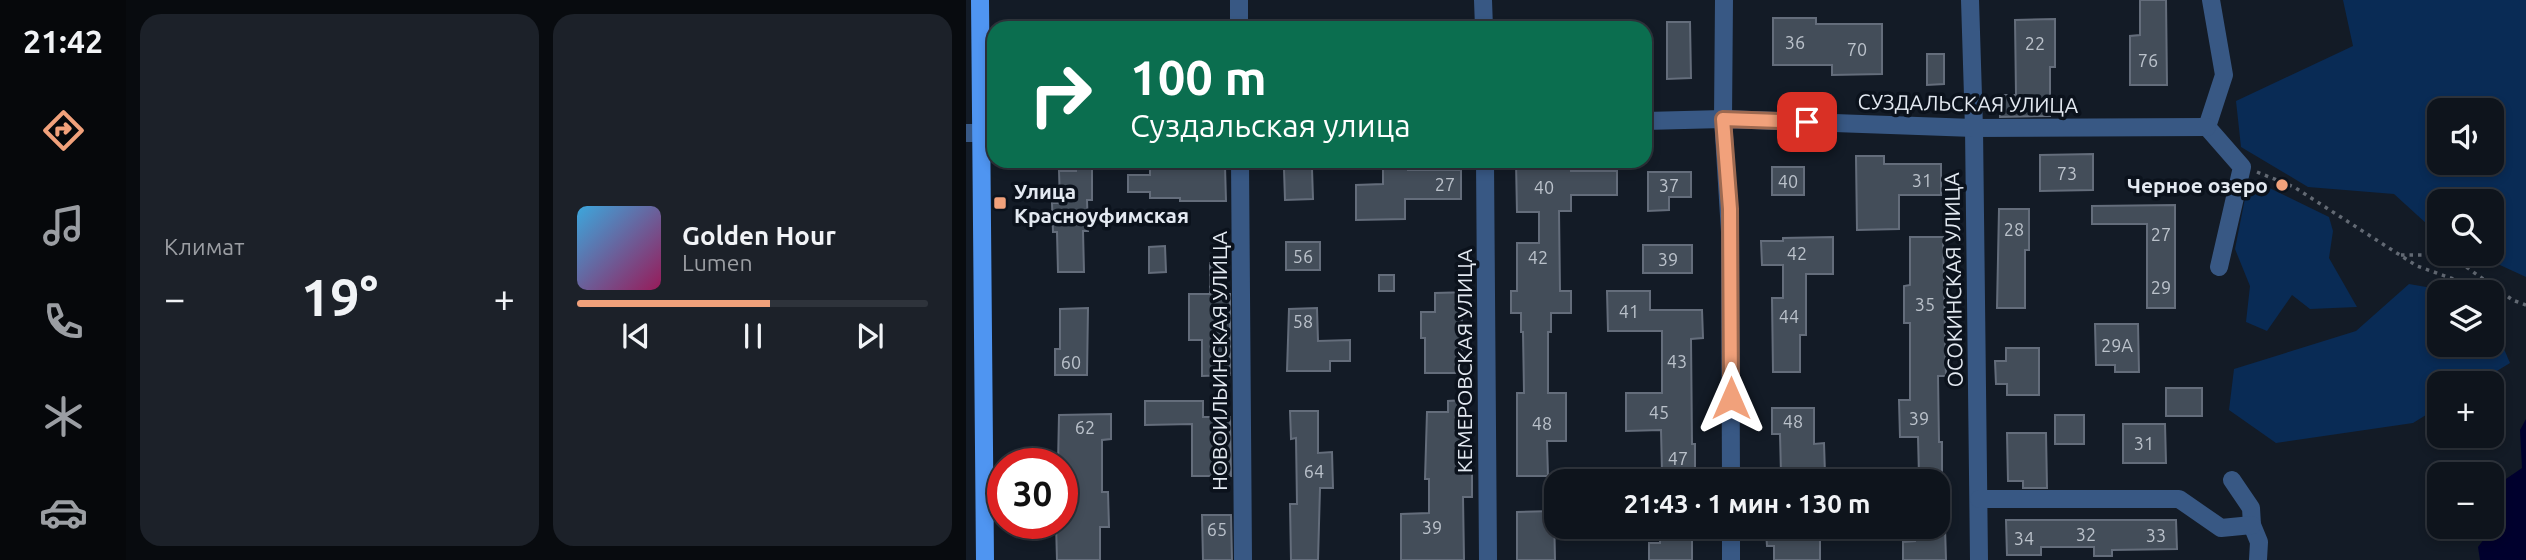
<!DOCTYPE html>
<html lang="ru">
<meta charset="utf-8">
<style>
body{margin:0;font-family:Ubuntu,sans-serif;background:#1c2129;color:#f1f3f6;height:100vh;display:flex;flex-direction:column;font-size:26px;white-space:nowrap}
*{box-sizing:border-box;margin:0}
p{font-size:23px;color:#9b9ea3}
.icon{flex:none;width:38px;height:38px;fill:none;stroke:currentColor;stroke-width:2;stroke-linecap:round;stroke-linejoin:round}
.map{position:relative;flex:1;overflow:hidden}
.panel{display:flex;flex-direction:column;gap:14px;padding:14px;background:#080b0f;width:840px}
.panel>*{flex:none}
.guide{position:absolute;left:21px;top:21px;width:665px;height:147px;border-radius:21px;box-shadow:0 4px 10px #0003,0 0 0 2px #2e333b;background:#0b6e4f;color:#fff;overflow:hidden}
.controls{position:absolute;left:1461px;top:98px;display:grid;gap:14px}
.controls a{display:grid;place-items:center;width:77px;height:77px;border-radius:14px;background:#0e141c;box-shadow:0 4px 10px #0003,0 0 0 2px #2e333b;font-size:35px}
.speed{position:absolute;left:21px;top:448px;display:flex;gap:14px;font-size:35px;font-weight:700;text-align:center}
.speed>*{display:grid;place-content:center;width:91px;height:91px;border-radius:50%;background:#0e141c;box-shadow:0 4px 10px #0003,0 0 0 2px #2e333b;line-height:1}
.speed .limit{border:10px solid #d22;background:#fff;color:#111}
.pin{position:absolute;display:grid;place-items:center;width:60px;height:60px;color:#fff;margin:-30px;border-radius:14px;box-shadow:0 4px 10px #0006}
.me{position:absolute;width:77px;margin:-38px;rotate:0deg;stroke-linejoin:round;filter:drop-shadow(0 0 5px #0008)}
.turn{display:flex;align-items:center;gap:24px;height:147px;padding:0 28px;font-size:32px}
.turn .icon{width:91px;height:91px;stroke-width:2.5}
.turn b{display:block;font-size:49px;line-height:60px}
.big{font-size:52px;font-weight:600;line-height:1.1}
.panel .tile{flex:1;display:flex;flex-direction:column;justify-content:center;gap:10px;min-width:0;padding:0 24px;border-radius:21px;background:#1c2129}
.song{display:flex;align-items:center;gap:21px}
.cover{width:84px;height:84px;border-radius:10px;background:linear-gradient(135deg,hsl(200 70% 55%),hsl(330 70% 35%))}
.played{height:7px;border-radius:4px;background:linear-gradient(90deg,#f1a17b 55%,#2e333b 55%)}
.keys{display:flex;justify-content:space-around;direction:ltr}
.heat{display:flex;justify-content:space-between;align-items:center;font-size:38px;direction:ltr}
.panel .tiles{flex:1;display:grid;gap:14px;grid-template-columns:repeat(2,1fr)}
.trip{position:absolute;left:578px;top:469px;width:406px;height:70px;border-radius:21px;background:#0e141c;box-shadow:0 4px 10px #0003,0 0 0 2px #2e333b;font-weight:600;line-height:70px;text-align:center}
main{display:flex;flex:1;min-height:0}
.menu{display:flex;flex-direction:column;width:126px;justify-content:space-around;align-items:center;background:#06080b;color:#9b9ea3}
.menu .icon{width:49px;height:49px}
.menu .active{color:#f1a17b}
.menu b{font-size:32px;color:#f1f3f6}
.map>svg:first-child{display:block}
.green{fill:#092b55;fill-rule:evenodd}
.water{fill:#00002d}
.building{fill:#434d59;stroke:#646d7b;stroke-width:2}
.lines{fill:none;stroke-linecap:round;stroke-linejoin:round}
.path{stroke:#626973;stroke-width:3.5;stroke-dasharray:3.5 5;stroke-linecap:butt}
.minor{stroke:#385884;stroke-width:18}
.major{stroke:#4f95f1;stroke-width:18}
.route-casing{stroke:#9d6950;stroke-width:18}
.route{stroke:#f1a17b;stroke-width:12}
.poi-dot{fill:#f1a17b;stroke:#0b121c;stroke-width:2.5}
.labels{text-anchor:middle;dominant-baseline:central;stroke-width:7;stroke-linejoin:round;paint-order:stroke}
.number-label{font-size:18px;fill:#bbc2cb}
.street-label{font-size:21px;fill:#e3e9f1;stroke:#0b121c}
.poi-label{font-size:21px;font-weight:bold;fill:#e3e9f1;stroke:#0b121c;text-anchor:end}
</style>
<main>
<nav class="menu">
<b>21:42</b>
<svg class="icon active" aria-label="directions" viewBox="0 0 24 24"><path d="M12 3l9 9-9 9-9-9zM9 14v-3h6M13 9l2 2-2 2"/></svg>
<svg class="icon" aria-label="music" viewBox="0 0 24 24"><path d="M9 18V5l10-2v13"/><circle cx="6" cy="18" r="3"/><circle cx="16" cy="16" r="3"/></svg>
<svg class="icon" aria-label="phone" viewBox="0 0 24 24"><path d="M5 4h4l2 5-3 2q2 4 5 5l2-3 5 2v4C11 20 4 13 5 4z"/></svg>
<svg class="icon" aria-label="climate" viewBox="0 0 24 24"><path d="M12 3v18M4 7l16 10M4 17L20 7"/></svg>
<svg class="icon" aria-label="car" viewBox="0 0 24 24"><path d="M5 17H2v-5l4-1 3-4h7l3 4 3 1v5h-3M9 17h6M6 11h13"/><circle cx="7" cy="17" r="2"/><circle cx="17" cy="17" r="2"/></svg>
</nav>
<section class="panel">
<div class="tiles">
<div class="tile"><p>Климат</p>
<div class="heat"><a>−</a><b class="big">19°</b><a>+</a></div>
</div>
<div class="tile">
<div class="song"><i class="cover"></i><div><b>Golden Hour</b><p>Lumen</p></div></div>
<div class="played"></div>
<div class="keys"><svg class="icon" aria-label="previous" viewBox="0 0 24 24"><path d="M18 5L8 12l10 7zM5 5v14"/></svg><svg class="icon" aria-label="pause" viewBox="0 0 24 24"><path d="M8 5v14M16 5v14"/></svg><svg class="icon" aria-label="next" viewBox="0 0 24 24"><path d="M6 5l10 7-10 7zM19 5v14"/></svg></div>
</div>
</div>
</section>
<div class="map">
<svg width="1560" height="560" viewBox="0 0 1560 560">
<rect width="100%" height="100%" fill="#131b26"/>
<g class="green">
<path d="M 1377,0 L 1560,0 L 1560,277 L 1510,254 L 1526,254 L 1526,201 L 1474,201 L 1473,235 L 1428,194 L 1342,187 L 1275,147 L 1270,101 L 1387,46 ZM 1526,110 L 1526,163 L 1474,163 L 1474,110 Z"/>
<polygon points="1283,178 1363,217 1367,231 1363,258 1391,307 1344,309 1326,295 1301,331 1280,322 1284,286 1269,249"/>
<polygon points="1443,284 1489,292 1474,292 1474,345 1526,345 1526,321 1544,363 1511,383 1474,383 1473,407 1447,423 1310,443 1263,410 1268,369 1390,331"/>
</g>
<polygon class="water" points="1560,419 1560,560 1514,560 1512,547 1524,531 1527,511 1537,481 1556,468 1554,430"/>
<g class="building">
<polygon points="1174,0 1200,0 1201,85 1164,85 1164,36 1174,35"/>
<polygon points="807,18 850,18 850,24 916,24 916,74 866,75 866,65 807,65"/>
<polygon points="1089,19 1089,67 1084,67 1084,116 1034,117 1034,95 1050,95 1049,20"/>
<polygon points="701,22 724,22 725,78 701,79"/>
<polygon points="961,54 978,54 978,84 961,85"/>
<polygon points="1127,154 1127,190 1074,191 1074,155"/>
<polygon points="890,156 918,156 918,164 975,164 975,195 933,195 933,229 891,230"/>
<polygon points="126,161 126,200 121,200 122,231 117,231 118,272 92,272 91,232 87,232 86,203 94,203 93,171 110,171 110,162"/>
<polygon points="417,161 442,161 442,170 495,170 495,199 439,199 439,219 390,220 390,185 417,184"/>
<polygon points="550,162 605,162 605,171 651,171 651,195 605,195 605,211 593,211 594,291 605,291 605,313 585,313 585,332 582,332 582,393 600,393 600,441 581,441 582,476 551,476 551,393 558,393 557,332 555,332 555,313 545,313 545,291 551,291 551,243 573,243 573,212 551,212"/>
<polygon points="184,164 203,164 203,167 259,166 260,201 214,201 214,198 184,198 184,192 162,192 162,175 184,175"/>
<rect x="806" y="167" width="32" height="28"/>
<polygon points="318,169 346,169 347,199 319,200"/>
<polygon points="682,172 725,172 725,197 703,197 703,210 682,211"/>
<polygon points="1209,205 1209,308 1181,308 1181,224 1126,224 1126,206"/>
<polygon points="1033,209 1063,209 1063,250 1059,250 1059,308 1031,308"/>
<polygon points="867,237 867,274 840,274 840,335 834,335 834,372 807,372 806,298 817,298 817,265 796,265 795,241 817,241 817,238"/>
<polygon points="944,237 977,237 980,376 972,376 973,442 976,442 976,476 953,476 952,437 934,437 933,400 944,400 944,323 938,323 938,286 944,285"/>
<rect x="320" y="242" width="34" height="28"/>
<rect x="677" y="245" width="49" height="28"/>
<polygon points="199,246 200,272 183,273 183,247"/>
<polygon points="244,263 259,263 260,294 264,294 264,375 236,376 236,340 223,340 223,294 244,294"/>
<rect x="413" y="275" width="15" height="16"/>
<polygon points="641,291 684,291 684,310 736,310 737,338 725,339 726,444 729,444 729,471 696,472 695,430 660,431 660,393 696,393 696,331 642,331"/>
<polygon points="504,292 504,312 496,312 495,373 459,373 459,338 455,338 455,312 469,312 469,293"/>
<polygon points="122,308 121,375 89,375 89,349 94,349 94,309"/>
<polygon points="351,308 352,341 384,340 384,361 364,361 364,371 321,371 323,309"/>
<polygon points="1129,324 1172,324 1173,372 1149,372 1149,365 1130,365"/>
<polygon points="1040,348 1073,348 1073,395 1041,395 1041,384 1030,384 1029,361 1040,361"/>
<rect x="1200" y="388" width="36" height="28"/>
<polygon points="497,400 497,474 506,474 506,497 497,497 498,560 435,560 435,514 463,513 463,479 459,479 461,412 482,412 482,401"/>
<polygon points="179,401 237,401 237,417 264,417 265,476 226,476 226,424 179,425"/>
<polygon points="806,408 848,408 848,444 858,443 859,474 815,474 814,434 806,434"/>
<polygon points="324,411 352,411 352,453 366,452 367,488 354,488 352,560 325,560 324,504 331,504 330,438 325,439"/>
<polygon points="145,414 145,439 136,440 136,492 142,492 143,527 134,527 134,560 91,560 90,523 96,523 96,464 92,464 93,415"/>
<rect x="1089" y="415" width="29" height="29"/>
<polygon points="1157,424 1199,424 1200,463 1157,463"/>
<polygon points="1041,433 1080,433 1081,488 1057,488 1057,481 1042,481"/>
<polygon points="588,511 589,560 551,560 551,512"/>
<polygon points="236,515 265,515 266,560 237,560"/>
<polygon points="1040,520 1210,520 1211,549 1146,550 1146,556 1128,556 1128,547 1075,547 1075,555 1041,555"/>
<polygon points="694,527 726,527 726,560 683,560 683,543 694,543"/>
<polygon points="810,527 854,527 854,560 808,560 808,546 801,546 800,531 810,531"/>
<polygon points="949,527 979,527 980,560 937,560 937,542 949,541"/>
</g>
<g class="lines">
<g class="path">
<polyline points="1291,172 1328,187 1451,266 1524,292"/>
<polyline points="1435,255 1471,255 1496,264 1548,301"/>
<polyline points="1526,293 1542,298"/>
<polyline points="1549,301 1560,305"/>
</g>
<g class="minor">
<polyline points="273,0 273,28"/>
<polyline points="517,0 518,28"/>
<polyline points="758,0 757,119 764,232 765,481"/>
<polyline points="1004,0 1008,128 1013,560"/>
<polyline points="1245,0 1258,75 1241,127 1276,167 1253,267"/>
<polyline points="679,121 757,119 1008,128 1241,127"/>
<polyline points="0,133 28,133"/>
<polyline points="274,161 277,560"/>
<polyline points="519,161 522,560"/>
<polyline points="1266,480 1285,508 1286,525 1293,542 1292,560"/>
<polyline points="1013,499 1213,499 1255,528 1286,525"/>
<polyline points="765,527 765,560"/>
</g>
<polyline class="major" points="14,0 19,560"/>
</g>
<g class="lines">
<defs>
<polyline id="route" points="765,398 764,209 757,119 841,122"/>
</defs>
<use href="#route" class="route-casing"/>
<use href="#route" class="route"/>
</g>
<g class="poi-dot">
<circle cx="1316" cy="185" r="7"/>
<rect x="27" y="196" width="14" height="14" rx="3.5"/>
</g>
<g class="labels">
<g class="number-label">
<text x="829" y="42">36</text>
<text x="1069" y="43">22</text>
<text x="891" y="49">70</text>
<text x="1182" y="60">76</text>
<text x="1101" y="173">73</text>
<text x="956" y="180">31</text>
<text x="822" y="181">40</text>
<text x="479" y="184">27</text>
<text x="703" y="185">37</text>
<text x="578" y="187">40</text>
<text x="1048" y="229">28</text>
<text x="1195" y="234">27</text>
<text x="831" y="253">42</text>
<text x="337" y="256">56</text>
<text x="572" y="257">42</text>
<text x="702" y="259">39</text>
<text x="1195" y="287">29</text>
<text x="959" y="304">35</text>
<text x="663" y="311">41</text>
<text x="823" y="316">44</text>
<text x="337" y="321">58</text>
<text x="1151" y="345">29А</text>
<text x="711" y="361">43</text>
<text x="105" y="362">60</text>
<text x="693" y="412">45</text>
<text x="953" y="418">39</text>
<text x="827" y="421">48</text>
<text x="576" y="423">48</text>
<text x="119" y="427">62</text>
<text x="1178" y="443">31</text>
<text x="712" y="458">47</text>
<text x="348" y="471">64</text>
<text x="466" y="527">39</text>
<text x="251" y="529">65</text>
<text x="1120" y="534">32</text>
<text x="1190" y="535">33</text>
<text x="1058" y="538">34</text>
</g>
<g class="street-label">
<text transform="translate(1002 103) rotate(1)">СУЗДАЛЬСКАЯ УЛИЦА</text>
<text transform="translate(987 280) rotate(-91)">ОСОКИНСКАЯ УЛИЦА</text>
<text transform="translate(253 361) rotate(-90)">НОВОИЛЬИНСКАЯ УЛИЦА</text>
<text transform="translate(498 361) rotate(-90)">КЕМЕРОВСКАЯ УЛИЦА</text>
</g>
<g class="poi-label">
<text x="1302" y="185">Черное озеро</text>
<text x="48" y="191" text-anchor="start">Улица<tspan x="48" dy="24">Красноуфимская</tspan></text>
</g>
</g>
</svg>
<div class="controls">
<a><svg class="icon" aria-label="sound" viewBox="0 0 24 24"><path d="M4 9h4l5-4v14l-5-4H4zM17 9q2 3 0 6"/></svg></a>
<a><svg class="icon" aria-label="search" viewBox="0 0 24 24"><circle cx="10" cy="10" r="6"/><path d="M15 15l6 6"/></svg></a>
<a><svg class="icon" aria-label="layers" viewBox="0 0 24 24"><path d="M12 4l9 5-9 5-9-5zM3 14l9 5 9-5"/></svg></a>
<a>+</a>
<a>−</a>
</div>
<div class="speed"><div class="limit">30</div></div>
<div class="pin" style="left:841px;top:122px;background:#d93025"><svg class="icon" aria-label="arrive" viewBox="0 0 24 24"><path d="M6 21V4h12l-3 4 3 4H6"/></svg></div>
<svg class="me" style="left:765px;top:398px" viewBox="-20 -20 40 40"><path d="M0-17L14 15 0 8-14 15z" fill="#f1a17b" stroke="#fff" stroke-width="4"/></svg>
<div class="trip">21:43 · 1 мин · 130 m</div>
<div class="guide">
<div class="turn"><svg class="icon" aria-label="right" viewBox="0 0 24 24"><path d="M7 20v-9h11M14 6l5 5-5 5"/></svg><div><b>100 m</b>Суздальская улица</div></div>
</div>
</div>
</main>
